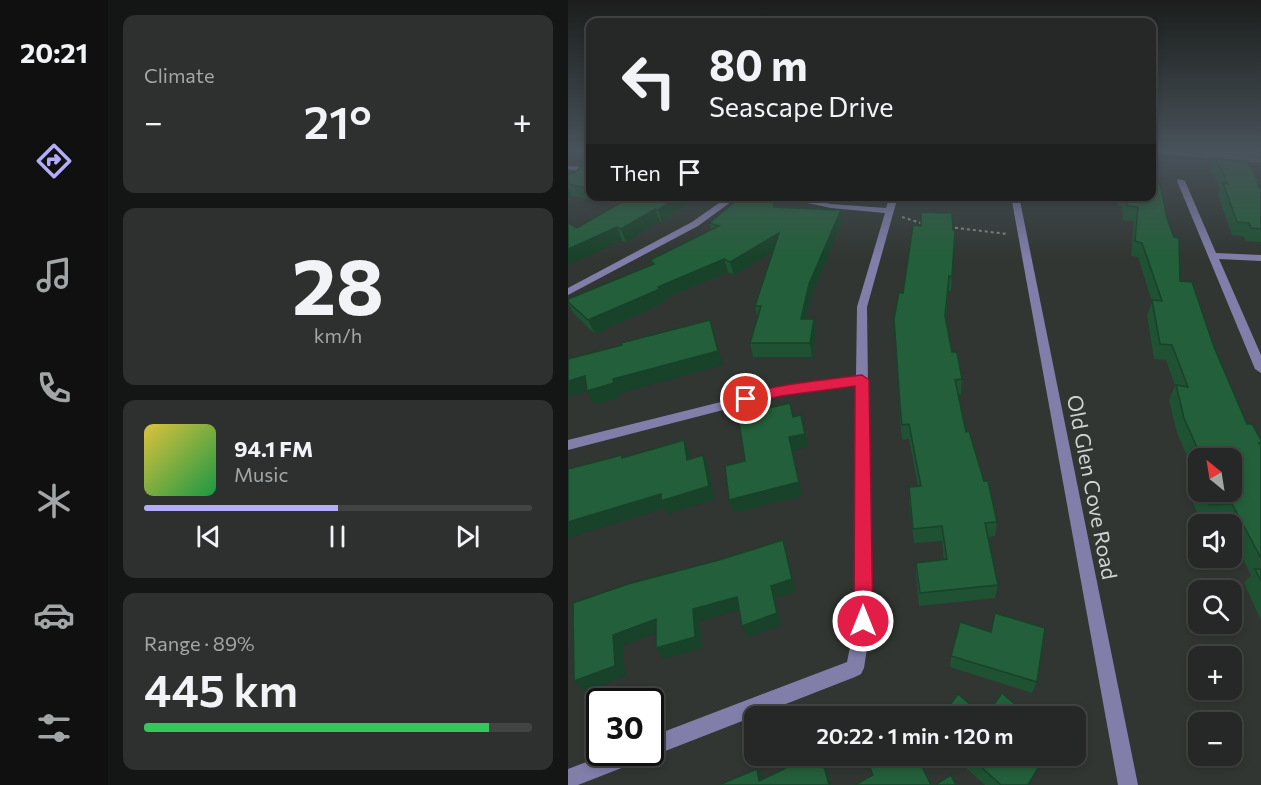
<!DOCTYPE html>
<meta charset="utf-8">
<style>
body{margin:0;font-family:Commissioner,sans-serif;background:#2d302e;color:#f1f3f6;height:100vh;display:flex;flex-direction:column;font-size:22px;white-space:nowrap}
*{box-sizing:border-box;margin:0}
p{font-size:20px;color:#a3a6a7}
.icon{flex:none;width:33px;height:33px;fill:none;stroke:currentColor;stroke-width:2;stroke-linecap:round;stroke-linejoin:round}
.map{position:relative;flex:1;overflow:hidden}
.drawer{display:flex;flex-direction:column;gap:15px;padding:15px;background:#141615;width:460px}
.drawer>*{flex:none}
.hud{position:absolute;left:18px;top:18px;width:570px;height:183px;border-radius:12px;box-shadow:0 3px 9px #0003,0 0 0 2px #424443;background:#252826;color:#f1f3f6;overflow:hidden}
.needle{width:39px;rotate:330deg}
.buttons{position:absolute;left:620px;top:448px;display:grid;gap:12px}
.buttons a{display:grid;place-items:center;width:54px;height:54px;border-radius:12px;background:#252826;box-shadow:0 3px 9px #0003,0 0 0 2px #424443;font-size:30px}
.speed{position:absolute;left:18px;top:688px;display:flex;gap:12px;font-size:30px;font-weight:700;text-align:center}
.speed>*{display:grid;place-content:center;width:78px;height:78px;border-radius:50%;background:#252826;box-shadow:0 3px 9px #0003,0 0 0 2px #424443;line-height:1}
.speed .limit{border:3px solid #111;border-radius:9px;background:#fff;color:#111}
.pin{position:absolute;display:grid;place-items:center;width:51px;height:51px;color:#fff;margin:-26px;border:3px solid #fff;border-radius:50%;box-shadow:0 2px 6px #0007}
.me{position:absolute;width:66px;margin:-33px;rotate:0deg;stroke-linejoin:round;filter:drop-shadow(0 0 4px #0008)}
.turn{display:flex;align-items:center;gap:21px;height:126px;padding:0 24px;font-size:27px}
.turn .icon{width:78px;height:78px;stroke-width:2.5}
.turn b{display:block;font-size:42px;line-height:51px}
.then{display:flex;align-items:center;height:57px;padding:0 24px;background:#0003;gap:12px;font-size:22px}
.big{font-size:45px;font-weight:600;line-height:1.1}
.drawer .widget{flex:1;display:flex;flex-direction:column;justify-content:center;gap:9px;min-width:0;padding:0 21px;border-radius:12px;background:#2d302e}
.drawer .dial{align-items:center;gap:0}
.dial b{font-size:78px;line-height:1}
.song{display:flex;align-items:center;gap:18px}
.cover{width:72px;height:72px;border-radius:9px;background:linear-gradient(135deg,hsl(50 70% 55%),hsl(140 70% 35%))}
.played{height:6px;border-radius:3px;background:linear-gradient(90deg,#b3adf9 50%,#424443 50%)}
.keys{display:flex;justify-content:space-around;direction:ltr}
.heat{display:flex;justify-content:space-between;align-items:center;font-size:33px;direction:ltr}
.charge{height:9px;border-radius:4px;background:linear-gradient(90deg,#34c759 89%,#424443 0)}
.trip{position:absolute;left:176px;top:706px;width:342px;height:60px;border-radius:12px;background:#252826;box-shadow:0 3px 9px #0003,0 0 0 2px #424443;font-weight:600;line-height:60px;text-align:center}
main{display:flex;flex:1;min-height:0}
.dock{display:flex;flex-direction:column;width:108px;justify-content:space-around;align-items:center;background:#0f100f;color:#a3a6a7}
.dock .icon{width:42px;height:42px}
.dock .on{color:#b3adf9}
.dock b{font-size:27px;color:#f1f3f6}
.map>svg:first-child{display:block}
.green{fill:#44674e}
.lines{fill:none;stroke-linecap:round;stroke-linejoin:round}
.path{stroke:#868a87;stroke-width:2;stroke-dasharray:3 3;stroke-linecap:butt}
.pedestrian{fill:#817eaa;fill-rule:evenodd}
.minor{fill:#817eaa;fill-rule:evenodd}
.wall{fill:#1e5232;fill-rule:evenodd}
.shaded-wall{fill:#184229}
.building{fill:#235f3a;stroke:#184229;stroke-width:1.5}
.route{fill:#e11d48;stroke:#92132f;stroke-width:1.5}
.labels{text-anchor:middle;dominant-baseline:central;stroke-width:6;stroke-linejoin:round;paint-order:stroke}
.street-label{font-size:21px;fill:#d0d4d1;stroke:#313632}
</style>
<main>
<nav class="dock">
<b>20:21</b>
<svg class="icon on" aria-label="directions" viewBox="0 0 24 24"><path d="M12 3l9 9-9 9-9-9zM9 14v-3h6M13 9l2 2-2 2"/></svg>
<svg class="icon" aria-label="music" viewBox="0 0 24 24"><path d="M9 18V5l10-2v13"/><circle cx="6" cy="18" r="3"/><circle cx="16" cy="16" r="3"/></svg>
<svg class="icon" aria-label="phone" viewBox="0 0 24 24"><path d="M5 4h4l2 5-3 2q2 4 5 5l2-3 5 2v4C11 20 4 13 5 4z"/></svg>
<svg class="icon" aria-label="climate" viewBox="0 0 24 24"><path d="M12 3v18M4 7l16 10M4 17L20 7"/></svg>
<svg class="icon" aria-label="car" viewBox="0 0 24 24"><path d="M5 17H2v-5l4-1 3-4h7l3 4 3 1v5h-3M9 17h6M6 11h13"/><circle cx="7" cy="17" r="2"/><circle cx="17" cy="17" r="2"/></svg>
<svg class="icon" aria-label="filters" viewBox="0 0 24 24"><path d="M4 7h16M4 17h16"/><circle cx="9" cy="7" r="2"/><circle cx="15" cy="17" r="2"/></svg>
</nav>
<section class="drawer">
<div class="widget"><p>Climate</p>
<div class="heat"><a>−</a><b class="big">21°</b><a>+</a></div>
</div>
<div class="widget dial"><b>28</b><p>km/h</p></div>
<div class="widget">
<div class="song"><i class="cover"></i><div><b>94.1 FM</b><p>Music</p></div></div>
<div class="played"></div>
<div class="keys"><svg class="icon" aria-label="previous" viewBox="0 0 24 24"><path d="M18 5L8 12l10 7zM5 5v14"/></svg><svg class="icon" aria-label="pause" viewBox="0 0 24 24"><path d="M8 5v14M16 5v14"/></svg><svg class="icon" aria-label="next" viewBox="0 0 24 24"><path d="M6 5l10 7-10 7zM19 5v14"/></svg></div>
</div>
<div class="widget"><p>Range · 89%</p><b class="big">445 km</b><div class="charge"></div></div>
</section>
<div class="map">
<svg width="693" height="785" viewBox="0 0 693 785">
<rect width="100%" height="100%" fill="#313632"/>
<polygon class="green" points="584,149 692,149 692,163 584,153"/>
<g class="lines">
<g class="path">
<polyline points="334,217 356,224"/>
<polyline points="381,227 439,234"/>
</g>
<polygon class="pedestrian" points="443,196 451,196 570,785 550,785"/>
<g class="minor">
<polygon points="0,166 22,167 22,171 3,170 0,169"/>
<polygon points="610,179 617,181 648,253 693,255 693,261 651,259 693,355 693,373 687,369 609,181"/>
<polygon points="161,196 171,196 130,226 0,295 0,288 124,222"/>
<polygon points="206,196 225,196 263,204 318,208 322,196 330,196 299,307 303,622 296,668 293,674 287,677 82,757 76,754 74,760 10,785 0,785 0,769 42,753 82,753 82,737 279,662 287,622 288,385 213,395 0,450 0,440 213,387 288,377 289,307 317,213 263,208"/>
</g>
</g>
<g class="wall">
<polygon points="22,158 22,196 127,196 127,199 94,222 92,221 58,242 9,228 49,205 4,196 0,199 0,173 6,173"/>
<polygon points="648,159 691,182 690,185 693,190 693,242 678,241 675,236 664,235 650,195 652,189 643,170"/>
<polygon points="352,196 392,196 392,201 352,197"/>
<path d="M 549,196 L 584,196 L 612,281 L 646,347 L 679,424 L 693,440 L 693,620 L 676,583 L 683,575 L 663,536 L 663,525 L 657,525 L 654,518 L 632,519 L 620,491 L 628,477 L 609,433 L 601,400 L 607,386 L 598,360 L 586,359 L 579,315 L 584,302 L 570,257 L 563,256 L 566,221 L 555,220 L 554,206 L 550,206 ZM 630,459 L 663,459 L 663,492 L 630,492 Z"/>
<polygon points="207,207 273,210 274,222 243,297 238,319 248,333 244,357 185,357 182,343 189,317 187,306 205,251 166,275 160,272 96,299 97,302 27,334 5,313 0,304 0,299 84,264 82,260 143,230 141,223"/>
<polygon points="353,212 385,230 387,230 383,291 380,291 378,318 384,352 394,379 393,394 390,394 398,432 416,481 429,522 427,536 420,537 430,585 427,598 351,606 348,576 348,563 376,560 374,541 346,543 341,501 341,487 350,486 341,439 334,440 332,420 326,319 335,293 353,226"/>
<polygon points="383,656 469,682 464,693 382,667"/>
<polygon points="385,756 477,756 460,785 417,785"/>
</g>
<g class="shaded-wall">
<polygon points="0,188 4,196 0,199"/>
<polygon points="110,196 127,196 127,199 94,222 90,210"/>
<polygon points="87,209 92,221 58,242 53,229"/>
<polygon points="273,210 274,222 243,297 235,333 233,319 241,284"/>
<polygon points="49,227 54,240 0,265 0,249"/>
<polygon points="211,233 214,246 166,275 162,262"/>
<polygon points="156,259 160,272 96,299 97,302 27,334 20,320 90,287"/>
<polygon points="246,319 248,333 244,357 242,343"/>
<polygon points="142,320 155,365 52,393 52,397 27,405 19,391 45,379"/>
<polygon points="17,376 24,389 0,397 0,381"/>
<polygon points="237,434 240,447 224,451 234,496 166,513 161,500 221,437"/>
<polygon points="116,440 122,454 125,473 119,460"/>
<polygon points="135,455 140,468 147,499 100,514 97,508 0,538 0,522"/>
<polygon points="215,540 228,591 207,598 213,625 180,637 174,626 203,586"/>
<polygon points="169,597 175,609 132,621 134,648 96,659 88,648 125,609"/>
<polygon points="88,619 96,630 55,646 57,676 18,692 6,681 45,635"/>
<polygon points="253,756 257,764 263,785 261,785"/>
<polygon points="189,769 198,780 191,781"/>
</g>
<g class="building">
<polygon points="22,158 22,189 0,184 0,173 6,173"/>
<polygon points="648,159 679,161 691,182 689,182 693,190 693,229 683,228 681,223 669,222 655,183 660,184"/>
<polygon points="584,183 592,184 599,218 606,237 611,238 612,281 624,282 646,347 679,424 684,424 693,440 693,443 691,443 693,446 693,558 664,504 641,505 636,492 663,492 663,459 634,459 616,418 608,385 620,387 604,345 592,344 584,300 594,301 574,243 567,241 570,207 559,206 558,196 584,196"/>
<polygon points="64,196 110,196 90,210 87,209 53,229 49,227 0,249 0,223 9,228"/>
<polygon points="174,196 190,196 206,200 206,207 273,210 241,284 233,319 246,319 242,343 182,343 193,306 187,306 211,233 162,262 156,259 90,287 92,289 20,320 0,302 0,299 86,264 82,260 151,226 141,223"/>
<polygon points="353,212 384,213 385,230 387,230 384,277 381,276 377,316 384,352 389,352 394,379 387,380 398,432 401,431 416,481 420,481 429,522 417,523 430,585 352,593 348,563 379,559 374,526 345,529 341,487 353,486 341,424 334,425 332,405 326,319 331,292 335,293 345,225 353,226"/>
<polygon points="142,320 150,351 45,379 46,383 19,391 17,376 0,381 0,359 54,345 53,343"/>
<polygon points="222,403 225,417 233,415 237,434 221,437 231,482 161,500 157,466 177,461 170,415"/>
<polygon points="116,440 119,460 135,455 141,486 93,501 93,494 0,522 0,469 54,455 54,458"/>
<polygon points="215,540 224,579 203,586 209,613 174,626 169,597 125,609 127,637 88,648 88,619 45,635 47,666 6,681 5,603 60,584 151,560"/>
<polygon points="687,569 693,569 693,581"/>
<polygon points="427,613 477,628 469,682 383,656 392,622 423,632"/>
<polygon points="434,693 462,717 417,717"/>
<polygon points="390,694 417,717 373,717"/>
<polygon points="243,756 253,756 261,785 151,785 189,769 191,781"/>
<polygon points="315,756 349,756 363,785 287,785 305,775 301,765"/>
<polygon points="401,756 477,756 460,785 433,785"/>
<polygon points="383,775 388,785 367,785"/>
</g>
<linearGradient id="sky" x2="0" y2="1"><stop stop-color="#1b1e1c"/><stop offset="0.58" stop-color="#48525a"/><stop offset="1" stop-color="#48525a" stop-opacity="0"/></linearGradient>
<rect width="693" height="259" fill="url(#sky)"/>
<path class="route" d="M 294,375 L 301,380 L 305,621 L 302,628 L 295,631 L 288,628 L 286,621 L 287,386 L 213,396 L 178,404 L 171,399 C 179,387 274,378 294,375 Z"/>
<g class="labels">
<g class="street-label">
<text transform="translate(525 487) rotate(79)">Old Glen Cove Road</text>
</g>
</g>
</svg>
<div class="buttons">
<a><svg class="needle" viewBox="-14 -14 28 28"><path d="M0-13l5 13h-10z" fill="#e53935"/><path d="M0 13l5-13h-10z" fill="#a3a6a7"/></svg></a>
<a><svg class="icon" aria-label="sound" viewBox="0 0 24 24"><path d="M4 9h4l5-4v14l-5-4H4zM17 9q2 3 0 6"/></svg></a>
<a><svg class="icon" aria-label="search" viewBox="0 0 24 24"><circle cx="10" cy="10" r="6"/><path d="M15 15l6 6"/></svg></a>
<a>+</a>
<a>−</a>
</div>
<div class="speed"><div class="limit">30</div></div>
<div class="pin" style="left:178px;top:399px;background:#d93025"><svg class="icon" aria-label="arrive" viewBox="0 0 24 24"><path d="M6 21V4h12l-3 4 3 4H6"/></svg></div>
<svg class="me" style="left:295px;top:621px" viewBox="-20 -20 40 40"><circle r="17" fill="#e11d48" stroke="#fff" stroke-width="3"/><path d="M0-11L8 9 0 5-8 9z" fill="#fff"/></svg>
<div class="trip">20:22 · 1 min · 120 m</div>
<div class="hud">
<div class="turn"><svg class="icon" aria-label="left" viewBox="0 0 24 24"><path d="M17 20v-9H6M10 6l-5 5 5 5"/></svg><div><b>80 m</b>Seascape Drive</div></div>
<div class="then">Then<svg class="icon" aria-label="arrive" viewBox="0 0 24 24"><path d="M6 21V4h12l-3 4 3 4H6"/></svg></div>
</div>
</div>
</main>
